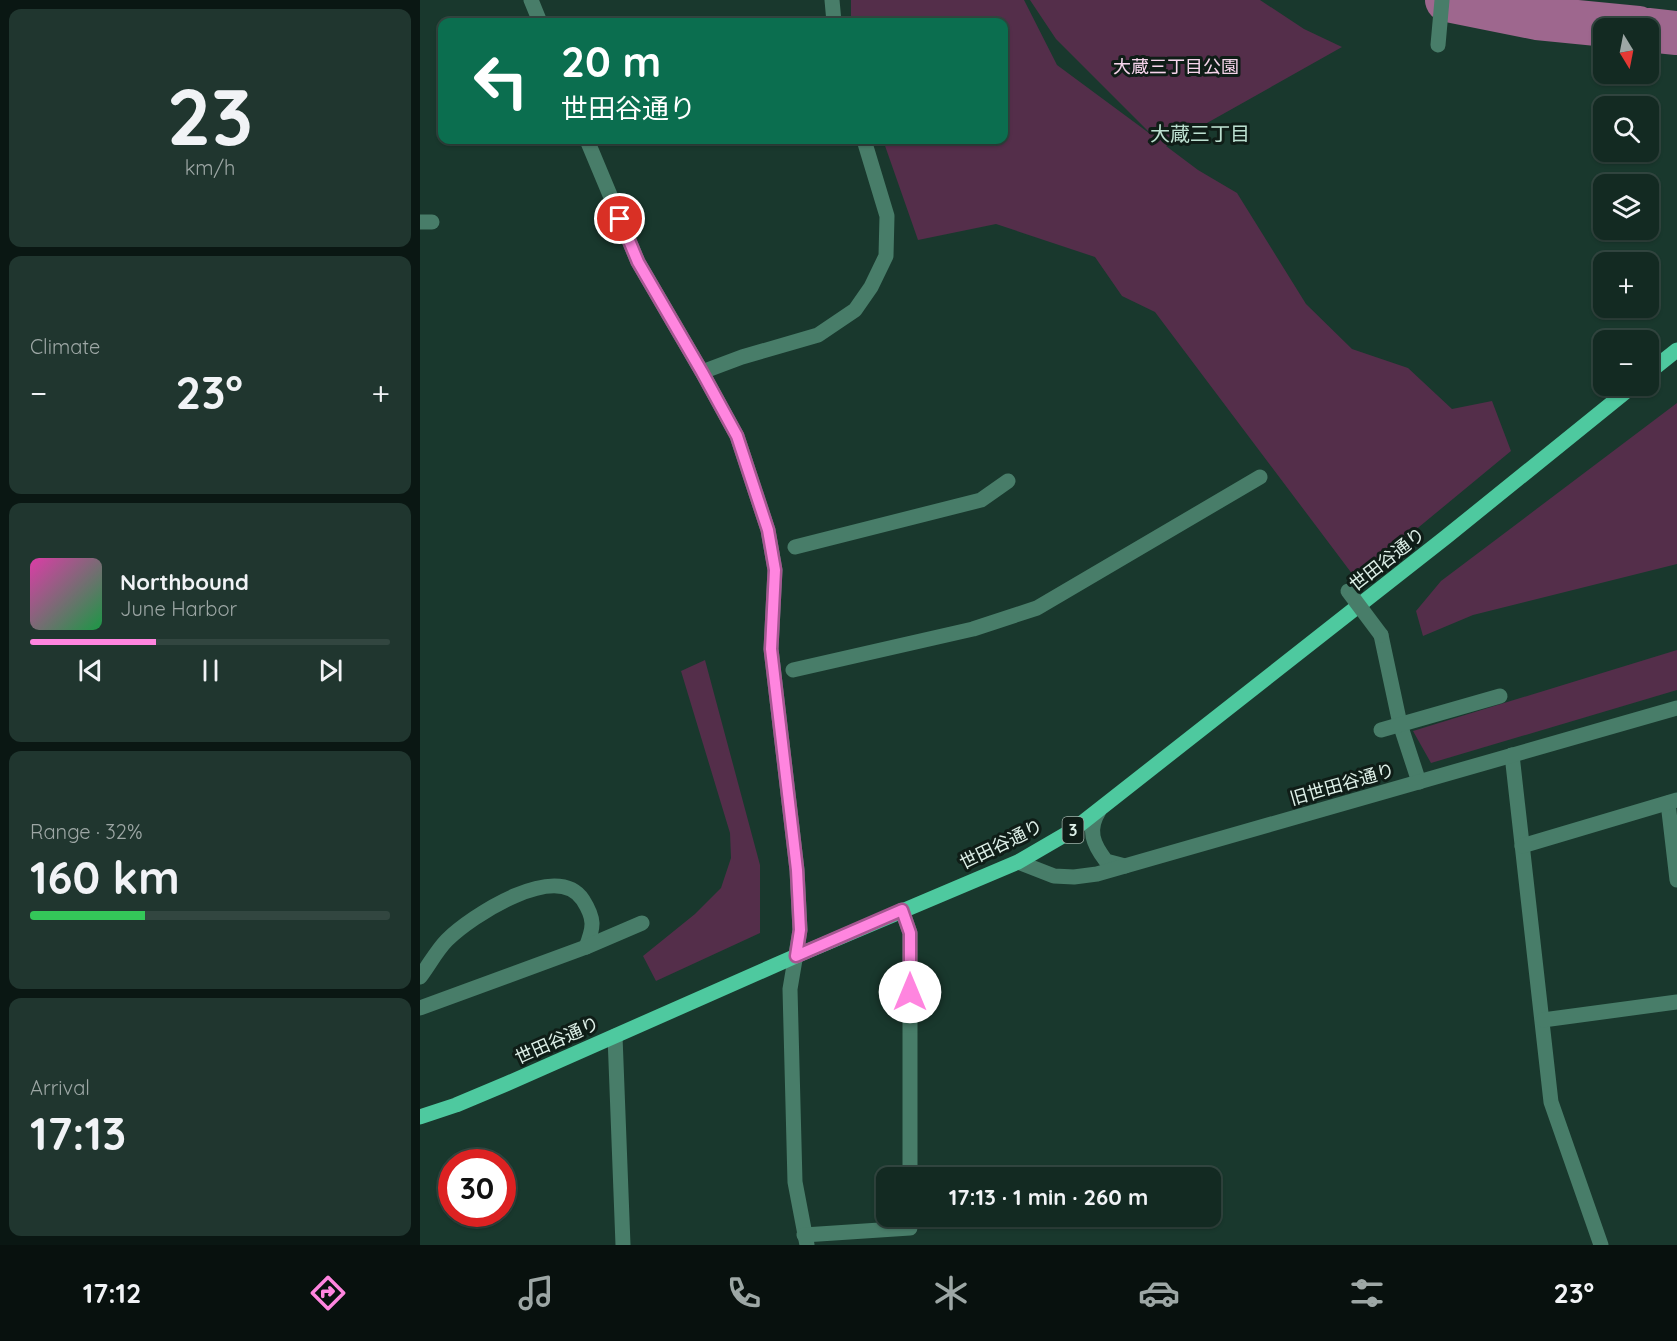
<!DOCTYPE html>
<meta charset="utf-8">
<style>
body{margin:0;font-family:Quicksand,"Noto Sans JP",sans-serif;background:#20362f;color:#f1f3f6;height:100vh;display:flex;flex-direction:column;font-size:22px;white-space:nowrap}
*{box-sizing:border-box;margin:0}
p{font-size:20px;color:#9da7a5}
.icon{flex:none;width:33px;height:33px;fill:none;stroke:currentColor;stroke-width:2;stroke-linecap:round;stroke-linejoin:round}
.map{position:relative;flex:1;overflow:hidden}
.side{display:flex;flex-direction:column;gap:9px;padding:9px;background:#0a1713;width:420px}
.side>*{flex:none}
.top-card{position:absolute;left:18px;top:18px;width:570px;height:126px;border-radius:12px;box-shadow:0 2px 4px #0004,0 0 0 2px #324640;background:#0b6e4f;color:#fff;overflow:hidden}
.needle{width:39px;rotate:170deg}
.tools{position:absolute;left:1173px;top:18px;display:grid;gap:12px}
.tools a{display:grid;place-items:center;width:66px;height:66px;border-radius:12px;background:#132a22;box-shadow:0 2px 4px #0004,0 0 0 2px #324640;font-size:30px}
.speed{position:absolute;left:18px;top:1149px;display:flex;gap:12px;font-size:30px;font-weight:700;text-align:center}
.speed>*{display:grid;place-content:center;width:78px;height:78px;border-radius:50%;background:#132a22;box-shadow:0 2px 4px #0004,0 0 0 2px #324640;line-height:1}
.speed .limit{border:9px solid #d22;background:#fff;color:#111}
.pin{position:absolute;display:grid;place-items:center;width:51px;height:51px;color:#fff;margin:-26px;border:3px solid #fff;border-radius:50%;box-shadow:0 2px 6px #0007}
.me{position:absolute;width:66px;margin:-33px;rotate:0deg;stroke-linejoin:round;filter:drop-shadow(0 0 4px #0008)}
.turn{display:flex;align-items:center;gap:21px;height:126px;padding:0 24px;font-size:27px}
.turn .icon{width:78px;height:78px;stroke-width:2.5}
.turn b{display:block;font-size:42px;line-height:51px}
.big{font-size:45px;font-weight:800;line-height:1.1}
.side .tile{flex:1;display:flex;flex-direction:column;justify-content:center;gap:9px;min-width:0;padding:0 21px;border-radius:12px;background:#20362f}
.side .dial{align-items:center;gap:0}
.dial b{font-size:78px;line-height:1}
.song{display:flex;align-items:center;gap:18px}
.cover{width:72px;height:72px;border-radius:9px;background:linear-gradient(135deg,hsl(320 70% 55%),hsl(140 70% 35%))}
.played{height:6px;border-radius:3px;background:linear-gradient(90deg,#ff85df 35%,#324640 35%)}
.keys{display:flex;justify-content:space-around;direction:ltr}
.heat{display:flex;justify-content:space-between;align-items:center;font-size:33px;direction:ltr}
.charge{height:9px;border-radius:4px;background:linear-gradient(90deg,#34c759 32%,#324640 0)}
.trip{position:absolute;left:456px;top:1167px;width:345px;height:60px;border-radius:12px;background:#132a22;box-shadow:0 2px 4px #0004,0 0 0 2px #324640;font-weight:800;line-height:60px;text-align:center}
.tab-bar{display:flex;height:96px;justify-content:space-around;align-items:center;background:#08110e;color:#9da7a5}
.tab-bar .icon{width:42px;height:42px}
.tab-bar .selected{color:#ff85df}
.tab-bar b{font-size:27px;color:#f1f3f6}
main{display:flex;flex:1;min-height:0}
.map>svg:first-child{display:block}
.green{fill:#542e4a}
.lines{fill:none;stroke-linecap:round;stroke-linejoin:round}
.river{stroke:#9e678e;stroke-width:44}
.minor{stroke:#487d69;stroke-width:15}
.major{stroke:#4ec99f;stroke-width:15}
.minor-bridge{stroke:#487d69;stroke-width:15}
.route-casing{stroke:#a65691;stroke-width:15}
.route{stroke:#ff85df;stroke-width:10}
.labels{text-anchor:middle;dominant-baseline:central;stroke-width:6;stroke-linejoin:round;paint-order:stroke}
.shield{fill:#0f1d17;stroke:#a0b1a9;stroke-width:1.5}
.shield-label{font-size:16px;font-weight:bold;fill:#def0e8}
.park-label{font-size:18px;fill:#f6d4eb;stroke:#0f1d17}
.street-label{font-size:18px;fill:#def0e8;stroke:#0f1d17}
.neighbourhood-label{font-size:20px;fill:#bce0d0;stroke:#0f1d17}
</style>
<main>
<section class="side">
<div class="tile dial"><b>23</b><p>km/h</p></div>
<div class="tile"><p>Climate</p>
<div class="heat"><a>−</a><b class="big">23°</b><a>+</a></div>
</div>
<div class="tile">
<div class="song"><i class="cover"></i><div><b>Northbound</b><p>June Harbor</p></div></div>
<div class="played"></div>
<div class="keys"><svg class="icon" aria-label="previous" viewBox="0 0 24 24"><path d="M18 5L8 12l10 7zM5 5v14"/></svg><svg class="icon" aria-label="pause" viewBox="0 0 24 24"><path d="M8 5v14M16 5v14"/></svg><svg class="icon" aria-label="next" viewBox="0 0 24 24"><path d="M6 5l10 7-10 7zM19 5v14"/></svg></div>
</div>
<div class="tile"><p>Range · 32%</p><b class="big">160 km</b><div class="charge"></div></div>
<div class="tile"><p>Arrival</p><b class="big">17:13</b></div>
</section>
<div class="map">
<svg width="1257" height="1245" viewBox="0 0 1257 1245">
<rect width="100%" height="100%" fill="#19382d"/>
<g class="green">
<polygon points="431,0 604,0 637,65 733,136 636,39 610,0 840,0 884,29 922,47 746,146 778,170 817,193 886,304 932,349 988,368 1032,409 1072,401 1091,451 936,579 735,312 702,296 675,257 576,224 498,240 463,140 584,140 584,22 431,22"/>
<polygon points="1257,403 1257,564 1053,615 1003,636 996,611 1021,581"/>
<polygon points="1257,650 1257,690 1011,763 993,731"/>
<polygon points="285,660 340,865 340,933 236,981 223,956 275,914 301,888 311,858 310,833 261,671"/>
</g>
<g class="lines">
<g class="river">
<polyline points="1027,0 1117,18 1218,28"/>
<polyline points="1228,30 1257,33"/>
</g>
<g class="minor">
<polyline points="111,0 120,22"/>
<polyline points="412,0 414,22"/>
<polyline points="1018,45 1022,0"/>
<polyline points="167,140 218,262 282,372 317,436 348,530 355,570 351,649 377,870 380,930 370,989 375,1182 387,1245"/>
<polyline points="0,222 12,222"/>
<polyline points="282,372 322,357 398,335 435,310 451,287 466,256 467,216 444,140"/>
<polyline points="375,547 561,500 588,481"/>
<polyline points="961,635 980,724 999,782"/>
<polyline points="373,670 553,629 617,608 840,477"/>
<polyline points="961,730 1080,696"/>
<polyline points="1092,755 1131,1102 1181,1245"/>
<polyline points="1248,803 1257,880"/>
<path d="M 679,811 C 667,830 673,844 686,861 L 705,866"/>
<polyline points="1102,846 1257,800"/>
<polyline points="598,862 634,876 654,877 677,874 1257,708"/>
<polyline points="482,910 490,933 490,1178"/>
<path d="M 0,977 C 9,965 17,950 27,940 C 51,916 137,860 163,900 C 175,919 174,927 166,947"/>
<polyline points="0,1008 166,947 222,923"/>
<polyline points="1123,1020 1257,1002"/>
<polyline points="195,1036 203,1245"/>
<polyline points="384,1235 490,1228 490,1216"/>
</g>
<g class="major">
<polyline points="1228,373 1257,350"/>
<polyline points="0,1117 36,1105 86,1084 376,956 598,862 653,830 1026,537 1213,386"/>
</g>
<polyline class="minor-bridge" points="928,591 961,635"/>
</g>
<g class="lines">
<defs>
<polyline id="route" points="200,219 218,262 282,372 317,436 348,530 355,570 351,649 377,870 380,930 376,956 482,910 490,933 490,992"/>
</defs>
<use href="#route" class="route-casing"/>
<use href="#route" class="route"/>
</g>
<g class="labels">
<rect class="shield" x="642.5" y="817" width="21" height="26" rx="4.5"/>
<g class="shield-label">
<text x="653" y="830">3</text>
</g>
<g class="park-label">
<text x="756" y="66">大蔵三丁目公園</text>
</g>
<g class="street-label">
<text transform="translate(967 559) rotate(-38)">世田谷通り</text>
<text transform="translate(922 784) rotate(-16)">旧世田谷通り</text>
<text transform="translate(581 844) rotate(-26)">世田谷通り</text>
<text transform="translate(137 1040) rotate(-24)">世田谷通り</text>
</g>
<g class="neighbourhood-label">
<text x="780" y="133">大蔵三丁目</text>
</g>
</g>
</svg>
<div class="tools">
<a><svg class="needle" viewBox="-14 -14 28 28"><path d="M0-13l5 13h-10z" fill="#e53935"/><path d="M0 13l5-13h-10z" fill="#9da7a5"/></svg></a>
<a><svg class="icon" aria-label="search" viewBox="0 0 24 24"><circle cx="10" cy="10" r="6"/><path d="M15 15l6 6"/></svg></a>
<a><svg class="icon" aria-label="layers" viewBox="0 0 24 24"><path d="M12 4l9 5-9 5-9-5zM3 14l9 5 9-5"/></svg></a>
<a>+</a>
<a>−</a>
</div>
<div class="speed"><div class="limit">30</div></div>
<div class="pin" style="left:200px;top:219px;background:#d93025"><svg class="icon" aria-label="arrive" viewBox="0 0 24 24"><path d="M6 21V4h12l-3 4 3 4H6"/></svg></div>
<svg class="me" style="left:490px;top:992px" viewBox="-20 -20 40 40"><circle r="19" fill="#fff"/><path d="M0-13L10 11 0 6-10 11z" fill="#ff85df"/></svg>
<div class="trip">17:13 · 1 min · 260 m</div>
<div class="top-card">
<div class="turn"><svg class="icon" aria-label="left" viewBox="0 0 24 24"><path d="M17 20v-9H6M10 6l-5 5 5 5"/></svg><div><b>20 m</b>世田谷通り</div></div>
</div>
</div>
</main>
<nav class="tab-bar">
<b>17:12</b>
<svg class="icon selected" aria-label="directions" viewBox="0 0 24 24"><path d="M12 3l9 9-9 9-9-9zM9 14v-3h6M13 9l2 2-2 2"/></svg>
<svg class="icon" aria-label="music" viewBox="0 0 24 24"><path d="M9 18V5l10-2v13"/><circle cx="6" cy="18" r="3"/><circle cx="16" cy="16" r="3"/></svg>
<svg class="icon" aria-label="phone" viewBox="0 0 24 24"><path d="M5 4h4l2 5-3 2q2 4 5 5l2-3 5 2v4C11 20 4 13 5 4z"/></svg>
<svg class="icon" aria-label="climate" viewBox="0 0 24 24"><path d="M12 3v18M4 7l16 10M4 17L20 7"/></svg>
<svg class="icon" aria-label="car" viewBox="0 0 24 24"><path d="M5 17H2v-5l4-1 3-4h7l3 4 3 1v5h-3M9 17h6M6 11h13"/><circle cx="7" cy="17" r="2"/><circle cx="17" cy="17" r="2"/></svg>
<svg class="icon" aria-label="filters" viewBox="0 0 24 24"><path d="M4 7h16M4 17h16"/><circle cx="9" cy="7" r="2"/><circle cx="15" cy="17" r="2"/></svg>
<b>23°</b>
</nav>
